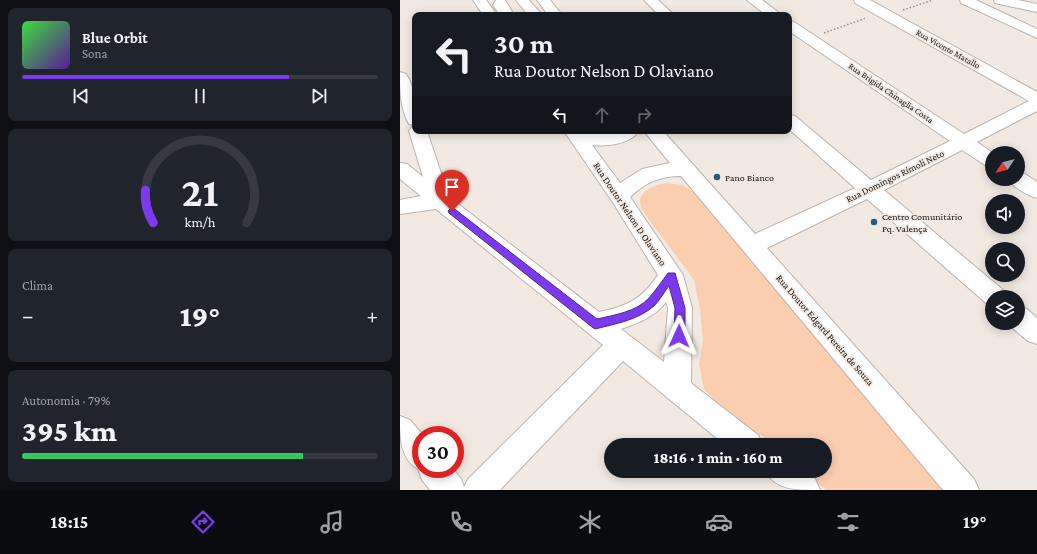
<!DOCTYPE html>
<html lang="pt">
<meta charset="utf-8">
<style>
body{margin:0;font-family:"Crimson Pro",serif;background:#20242c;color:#f1f3f6;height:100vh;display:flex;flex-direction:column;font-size:15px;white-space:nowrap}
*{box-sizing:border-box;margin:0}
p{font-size:13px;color:#9ea1a6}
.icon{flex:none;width:22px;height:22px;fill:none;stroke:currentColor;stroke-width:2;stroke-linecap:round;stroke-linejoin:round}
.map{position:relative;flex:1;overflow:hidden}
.panel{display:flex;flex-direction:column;gap:8px;padding:8px;background:#0d0f14;width:400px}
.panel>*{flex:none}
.top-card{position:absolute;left:12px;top:12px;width:380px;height:122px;border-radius:8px;box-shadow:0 2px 10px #0003;background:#171b24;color:#f1f3f6;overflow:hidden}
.needle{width:26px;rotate:235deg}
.tools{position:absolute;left:585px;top:146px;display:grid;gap:8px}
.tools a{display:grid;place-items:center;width:40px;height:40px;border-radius:50%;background:#171b24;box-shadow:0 2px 10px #0003;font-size:20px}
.speed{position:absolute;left:12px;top:426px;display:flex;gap:8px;font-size:20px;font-weight:700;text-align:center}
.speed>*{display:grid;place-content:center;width:52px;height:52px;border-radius:50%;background:#171b24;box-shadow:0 2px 10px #0003;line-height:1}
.speed .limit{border:6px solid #d22;background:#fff;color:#111}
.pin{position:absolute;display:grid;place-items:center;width:34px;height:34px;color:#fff;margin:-41px -17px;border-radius:50% 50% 50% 0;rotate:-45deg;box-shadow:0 0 4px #0007}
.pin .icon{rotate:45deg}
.me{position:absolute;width:44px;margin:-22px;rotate:1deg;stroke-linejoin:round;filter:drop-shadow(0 0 3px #0008)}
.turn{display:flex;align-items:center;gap:14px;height:84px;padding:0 16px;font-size:18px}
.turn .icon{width:52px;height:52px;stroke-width:2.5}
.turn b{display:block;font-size:28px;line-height:34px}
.lanes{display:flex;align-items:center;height:38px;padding:0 16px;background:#0003;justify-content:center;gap:20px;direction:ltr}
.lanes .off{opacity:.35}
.big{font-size:30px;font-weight:800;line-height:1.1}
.panel .card{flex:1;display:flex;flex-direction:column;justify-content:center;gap:6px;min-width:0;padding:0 14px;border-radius:8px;background:#20242c}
.panel .dial{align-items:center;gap:0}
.dial svg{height:104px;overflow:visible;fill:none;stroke:#363941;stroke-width:7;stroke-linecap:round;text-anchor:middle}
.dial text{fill:#f1f3f6;stroke:none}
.song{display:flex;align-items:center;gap:12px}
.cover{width:48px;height:48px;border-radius:6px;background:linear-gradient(135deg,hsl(120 70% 55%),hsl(270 70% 35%))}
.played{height:4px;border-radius:2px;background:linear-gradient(90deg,#7c3aed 75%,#363941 75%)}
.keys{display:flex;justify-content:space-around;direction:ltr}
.heat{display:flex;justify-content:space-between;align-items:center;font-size:22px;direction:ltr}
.charge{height:6px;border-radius:3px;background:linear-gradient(90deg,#34c759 79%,#363941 0)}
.trip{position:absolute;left:204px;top:438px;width:228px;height:40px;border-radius:20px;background:#171b24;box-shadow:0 2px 10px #0003;font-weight:800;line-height:40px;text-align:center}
.menu{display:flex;height:64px;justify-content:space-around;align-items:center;background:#090b0e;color:#9ea1a6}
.menu .icon{width:28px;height:28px}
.menu .current{color:#7c3aed}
.menu b{font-size:18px;color:#f1f3f6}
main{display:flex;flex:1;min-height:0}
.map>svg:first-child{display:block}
.green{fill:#fcceb0}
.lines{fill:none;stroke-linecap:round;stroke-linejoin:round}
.minor-casing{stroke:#bbb2ac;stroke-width:2}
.path{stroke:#948e89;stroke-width:1.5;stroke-dasharray:1.5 2;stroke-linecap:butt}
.minor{fill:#fff;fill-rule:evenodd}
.route{fill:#7c3aed;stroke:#51269a}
.poi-dot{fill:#285c79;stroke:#f2e9e2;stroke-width:1.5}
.labels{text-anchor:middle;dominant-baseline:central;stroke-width:3.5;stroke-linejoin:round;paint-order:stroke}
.far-street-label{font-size:9px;fill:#161311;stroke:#f2e9e2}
.street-label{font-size:10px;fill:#161311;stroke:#f2e9e2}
.poi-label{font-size:10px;fill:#161311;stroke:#f2e9e2;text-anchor:start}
</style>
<main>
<section class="panel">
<div class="card">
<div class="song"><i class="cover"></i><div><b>Blue Orbit</b><p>Sona</p></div></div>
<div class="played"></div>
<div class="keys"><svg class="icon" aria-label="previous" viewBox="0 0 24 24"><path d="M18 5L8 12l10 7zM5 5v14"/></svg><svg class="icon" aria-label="pause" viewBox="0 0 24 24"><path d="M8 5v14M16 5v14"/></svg><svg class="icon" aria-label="next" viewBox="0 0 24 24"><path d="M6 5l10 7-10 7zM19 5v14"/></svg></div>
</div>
<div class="card dial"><svg viewBox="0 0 100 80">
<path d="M14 69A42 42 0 1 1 86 69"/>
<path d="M14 69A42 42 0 0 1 8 44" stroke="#7c3aed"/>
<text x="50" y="56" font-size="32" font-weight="700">21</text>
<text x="50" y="72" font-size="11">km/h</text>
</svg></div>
<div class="card"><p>Clima</p>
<div class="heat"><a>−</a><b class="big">19°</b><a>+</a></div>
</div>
<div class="card"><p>Autonomia · 79%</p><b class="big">395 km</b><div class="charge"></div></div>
</section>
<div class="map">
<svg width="637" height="490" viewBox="0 0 637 490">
<rect width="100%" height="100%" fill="#f2e9e2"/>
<path class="green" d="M 267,183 L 282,185 L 293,192 L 547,490 L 426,490 L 404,471 L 425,471 L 425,445 L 373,445 L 361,435 L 339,425 L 319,406 L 304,389 L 299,364 L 303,341 L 300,309 L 294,280 L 242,210 C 234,192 253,185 267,183 Z"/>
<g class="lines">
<defs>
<g id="minor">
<polygon points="73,0 86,0 97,15 83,15"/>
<polygon points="96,0 105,0 114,15 100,15 93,5"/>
<polygon points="116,0 129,0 142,15 128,15"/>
<polygon points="137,0 150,0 162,15 148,15"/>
<polygon points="244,0 258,0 274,15 259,15"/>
<polygon points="347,0 362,0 382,15 366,15"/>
<path d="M 454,0 L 470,0 L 637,92 L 637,111 L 577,142 L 593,153 L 592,153 L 592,167 L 585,165 L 562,150 L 484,190 L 603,290 L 607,297 L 592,297 L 592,306 L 587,304 L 467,199 L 367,248 L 574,479 L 579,490 L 543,490 L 281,176 C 260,176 246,182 230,197 L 283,275 L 292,308 L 291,383 L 358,435 L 363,445 L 325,445 L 223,361 L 100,490 L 30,490 L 22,480 L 18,469 C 0,459 0,437 0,416 L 10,420 L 23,435 L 21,435 L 21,469 L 53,469 L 61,479 L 64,487 L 68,479 L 203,345 L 36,209 L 0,214 L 0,200 L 21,196 L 0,179 L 0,163 L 7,164 L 23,177 L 9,131 L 12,127 L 15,126 L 15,131 L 27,131 L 49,197 L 199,312 C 228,306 242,299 258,275 L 212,201 L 164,131 L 185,131 L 204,134 L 216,131 L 239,131 C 230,144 207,147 192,145 L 220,183 L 242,169 L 270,163 L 244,131 L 263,131 L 355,234 L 455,188 L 389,129 L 389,115 L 395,116 L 471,180 L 550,141 L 389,31 L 389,21 L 394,22 L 564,134 L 629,101 L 455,3 ZM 266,302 L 268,308 L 264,362 L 221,329 C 238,323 255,317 266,302 Z"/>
<polygon points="560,0 576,0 637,29 637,38 561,3"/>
<polygon points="594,0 618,0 637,4 637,12 595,3"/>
<path d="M 0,72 L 6,74 C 16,89 15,107 15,125 L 9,124 C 0,108 0,90 0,72 Z"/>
<path d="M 618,172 L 625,174 L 637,182 L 637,198 C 627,195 614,188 608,179 L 618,179 Z"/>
<polygon points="618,306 627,309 637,318 637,344 628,341 609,325 609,323 618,323"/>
<path d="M 365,471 L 405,471 L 415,479 L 420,490 C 395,490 376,490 365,471 Z"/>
</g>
</defs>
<use href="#minor" class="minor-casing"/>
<g class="path">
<polyline points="503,10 533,0"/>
<polyline points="424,33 466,18"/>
</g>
<use href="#minor" class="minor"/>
</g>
<path class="route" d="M 52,207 L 197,319 C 214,315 236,312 249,298 C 256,290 262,281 268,273 L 275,273 L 285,308 L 285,336 L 283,340 L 279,341 L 276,340 L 274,336 L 275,308 L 269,286 C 264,292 260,300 254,306 C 238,320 215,324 195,329 L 192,327 L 49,213 L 48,211 Z"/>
<g class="poi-dot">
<circle cx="317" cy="177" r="4"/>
<circle cx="474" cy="222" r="4"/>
</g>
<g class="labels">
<g class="far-street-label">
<text transform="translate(548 49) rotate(29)">Rua Vicente Matallo</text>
<text transform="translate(491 93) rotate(34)">Rua Brigida Chinaglia Costa</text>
</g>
<g class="street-label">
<text transform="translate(495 176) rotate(-26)">Rua Domingos Rímoli Neto</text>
<text transform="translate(230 214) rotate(56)">Rua Doutor Nelson D Olaviano</text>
<text transform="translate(425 330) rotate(49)">Rua Doutor Edgard Pereira de Souza</text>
</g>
<g class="poi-label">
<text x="325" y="177">Pano Bianco</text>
<text x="482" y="216">Centro Comunitário<tspan x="482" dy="12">Pq. Valença</tspan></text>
</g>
</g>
</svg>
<div class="tools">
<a><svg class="needle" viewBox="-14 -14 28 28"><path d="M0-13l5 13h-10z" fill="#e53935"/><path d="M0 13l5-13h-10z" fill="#9ea1a6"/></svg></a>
<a><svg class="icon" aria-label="sound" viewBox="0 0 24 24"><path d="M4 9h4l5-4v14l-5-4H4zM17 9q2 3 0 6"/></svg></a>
<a><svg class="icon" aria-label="search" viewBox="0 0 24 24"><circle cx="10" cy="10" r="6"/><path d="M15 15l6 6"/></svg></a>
<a><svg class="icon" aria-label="layers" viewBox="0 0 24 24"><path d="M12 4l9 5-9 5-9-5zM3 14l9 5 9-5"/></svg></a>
</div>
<div class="speed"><div class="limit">30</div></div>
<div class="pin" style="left:52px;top:211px;background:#d93025"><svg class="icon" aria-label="arrive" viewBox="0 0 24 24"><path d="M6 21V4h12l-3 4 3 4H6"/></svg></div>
<svg class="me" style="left:279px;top:336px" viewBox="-20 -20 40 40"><path d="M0-17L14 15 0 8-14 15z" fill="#7c3aed" stroke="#fff" stroke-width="4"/></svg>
<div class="trip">18:16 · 1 min · 160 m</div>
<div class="top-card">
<div class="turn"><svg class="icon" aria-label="left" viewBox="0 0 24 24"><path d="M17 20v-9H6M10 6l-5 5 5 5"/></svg><div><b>30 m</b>Rua Doutor Nelson D Olaviano</div></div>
<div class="lanes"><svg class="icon" aria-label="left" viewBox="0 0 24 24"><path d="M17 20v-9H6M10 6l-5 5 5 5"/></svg><svg class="icon off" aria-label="ahead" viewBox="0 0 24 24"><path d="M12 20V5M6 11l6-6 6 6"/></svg><svg class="icon off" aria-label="right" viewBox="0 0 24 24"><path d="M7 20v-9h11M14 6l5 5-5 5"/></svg></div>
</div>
</div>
</main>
<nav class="menu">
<b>18:15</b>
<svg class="icon current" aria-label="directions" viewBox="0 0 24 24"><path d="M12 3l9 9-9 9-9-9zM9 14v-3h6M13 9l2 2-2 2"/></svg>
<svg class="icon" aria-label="music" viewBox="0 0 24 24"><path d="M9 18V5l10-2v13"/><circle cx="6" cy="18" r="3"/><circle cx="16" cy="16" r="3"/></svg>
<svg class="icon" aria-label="phone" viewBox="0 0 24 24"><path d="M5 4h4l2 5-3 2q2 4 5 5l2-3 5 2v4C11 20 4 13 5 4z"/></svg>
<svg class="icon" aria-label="climate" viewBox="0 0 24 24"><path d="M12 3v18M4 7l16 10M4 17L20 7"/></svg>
<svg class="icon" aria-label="car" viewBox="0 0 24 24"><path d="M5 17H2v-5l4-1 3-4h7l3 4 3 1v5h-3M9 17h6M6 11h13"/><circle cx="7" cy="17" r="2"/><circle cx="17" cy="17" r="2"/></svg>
<svg class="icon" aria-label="filters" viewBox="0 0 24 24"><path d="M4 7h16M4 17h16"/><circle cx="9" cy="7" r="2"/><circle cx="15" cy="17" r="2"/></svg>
<b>19°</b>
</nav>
